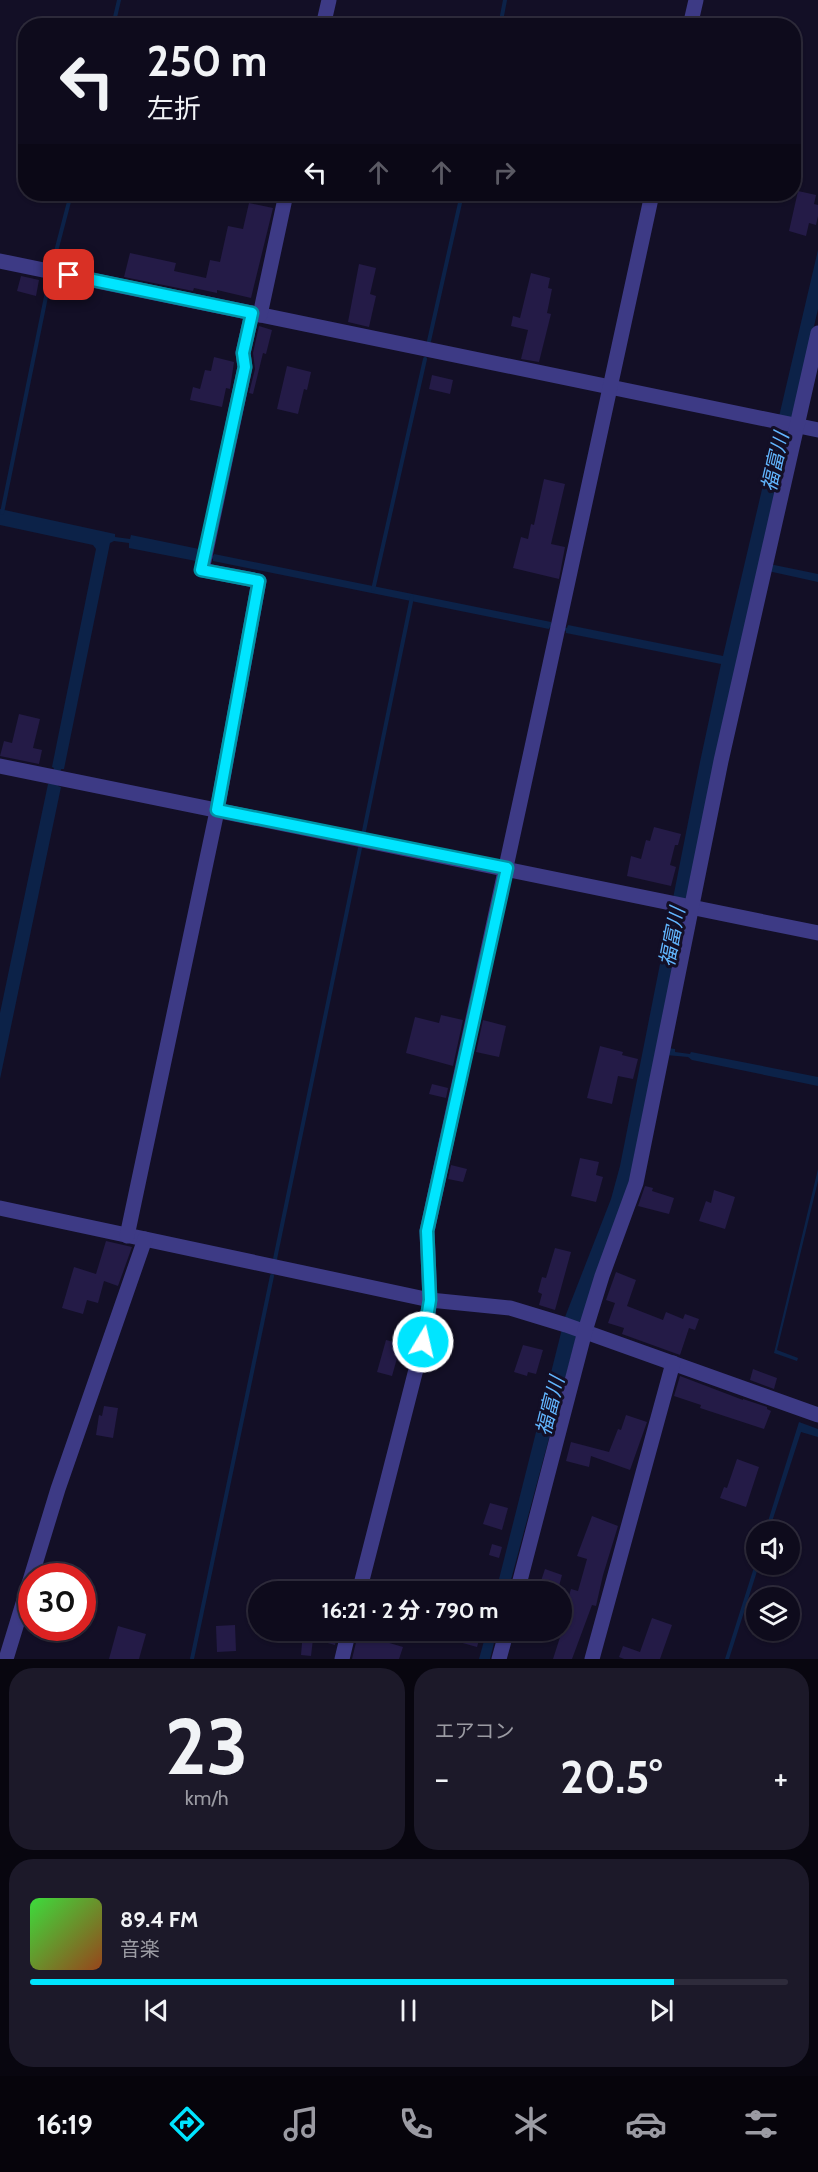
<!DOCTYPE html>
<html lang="ja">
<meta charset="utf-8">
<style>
body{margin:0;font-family:Cabin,"Noto Sans JP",sans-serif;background:#1c1929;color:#f1f3f6;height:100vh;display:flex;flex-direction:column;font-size:22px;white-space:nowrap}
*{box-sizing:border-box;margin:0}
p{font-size:20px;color:#9b9ba3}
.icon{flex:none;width:33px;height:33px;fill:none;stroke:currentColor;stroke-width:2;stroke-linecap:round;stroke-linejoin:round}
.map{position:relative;height:1659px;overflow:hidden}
.side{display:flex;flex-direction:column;gap:9px;padding:9px;background:#08060f;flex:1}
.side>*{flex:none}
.guide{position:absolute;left:18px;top:18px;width:783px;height:183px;border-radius:24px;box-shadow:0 2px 4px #0004,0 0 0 2px #2e2b3b;background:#0e0b1c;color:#f1f3f6;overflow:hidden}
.tools{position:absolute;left:746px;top:1521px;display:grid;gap:12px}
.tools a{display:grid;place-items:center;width:54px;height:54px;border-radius:50%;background:#0e0b1c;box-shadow:0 2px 4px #0004,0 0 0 2px #2e2b3b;font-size:30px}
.speed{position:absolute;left:18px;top:1563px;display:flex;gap:12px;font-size:30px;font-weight:700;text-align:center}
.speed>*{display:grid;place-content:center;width:78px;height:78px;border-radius:50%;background:#0e0b1c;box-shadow:0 2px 4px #0004,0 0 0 2px #2e2b3b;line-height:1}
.speed .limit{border:9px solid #d22;background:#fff;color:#111}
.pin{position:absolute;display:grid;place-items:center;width:51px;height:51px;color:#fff;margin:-26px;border-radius:12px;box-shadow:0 3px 9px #0006}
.me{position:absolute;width:66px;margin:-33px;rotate:9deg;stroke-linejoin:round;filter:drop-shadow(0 0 4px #0008)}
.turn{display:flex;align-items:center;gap:21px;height:126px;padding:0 30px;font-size:27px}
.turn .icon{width:78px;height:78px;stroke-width:2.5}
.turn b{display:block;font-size:42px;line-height:51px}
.lanes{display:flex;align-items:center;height:57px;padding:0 30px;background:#0003;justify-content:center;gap:30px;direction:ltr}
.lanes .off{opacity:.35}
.big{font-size:45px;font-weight:700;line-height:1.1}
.side .card{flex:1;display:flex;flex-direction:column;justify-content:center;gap:9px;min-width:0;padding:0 21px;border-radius:24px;background:#1c1929}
.side .dial{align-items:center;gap:0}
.dial b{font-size:78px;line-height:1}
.song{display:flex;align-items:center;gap:18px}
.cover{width:72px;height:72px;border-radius:9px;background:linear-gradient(135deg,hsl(120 70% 55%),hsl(20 70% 35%))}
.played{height:6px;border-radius:3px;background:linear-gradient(90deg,#00e5ff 85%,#2e2b3b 85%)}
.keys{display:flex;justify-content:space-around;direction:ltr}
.heat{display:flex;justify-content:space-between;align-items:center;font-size:33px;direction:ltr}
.side .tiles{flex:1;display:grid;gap:9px;grid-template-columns:1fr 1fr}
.card:last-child{grid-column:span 2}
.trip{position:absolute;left:248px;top:1581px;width:324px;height:60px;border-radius:30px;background:#0e0b1c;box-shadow:0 2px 4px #0004,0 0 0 2px #2e2b3b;font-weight:700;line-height:60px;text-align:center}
.dock{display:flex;height:96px;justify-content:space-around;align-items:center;background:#06040b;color:#9b9ba3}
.dock .icon{width:42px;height:42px}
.dock .active{color:#00e5ff}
.dock b{font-size:27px;color:#f1f3f6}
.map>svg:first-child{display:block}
.water{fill:#0c2248}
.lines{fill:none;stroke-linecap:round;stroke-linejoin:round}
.stream{stroke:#0c2248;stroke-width:4}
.building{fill:#241b47}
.minor{stroke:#3d3a85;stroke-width:15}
.route-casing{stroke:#0095a6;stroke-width:15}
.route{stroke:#00e5ff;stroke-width:10}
.labels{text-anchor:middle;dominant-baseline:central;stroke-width:6;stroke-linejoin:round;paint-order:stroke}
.water-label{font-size:20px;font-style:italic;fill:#62b6ff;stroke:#130f26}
</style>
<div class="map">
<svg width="818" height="1659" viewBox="0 0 818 1659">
<rect width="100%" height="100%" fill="#130f26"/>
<g class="water">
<polygon points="818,250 818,309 759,562 818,574 818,582 768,571 668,1048 675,1049 675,1052 690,1054 691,1052 818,1077 818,1086 692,1060 688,1057 666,1055 630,1181 577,1334 508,1591 496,1591 565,1317 611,1199 620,1166 700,762 721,664 566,633 566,631 550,627 549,629 213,561 213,559 198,556 196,561 129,548 129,543 114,541 110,543 64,769 61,769 58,786 61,787 0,1079 0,1013 48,784 50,784 54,768 52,767 96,549 93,545 0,525 0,509 115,534 115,537 130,539 131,535 199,549 198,553 213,556 214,554 551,622 551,624 567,628 568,625 723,656"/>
<polygon points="818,1169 818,1181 777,1350 798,1358 797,1361 774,1353"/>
<polygon points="799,1422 818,1429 818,1437 801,1432 769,1531 765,1531"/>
<polygon points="756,1561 756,1564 759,1565 729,1659 725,1659"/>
<polygon points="487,1630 497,1631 490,1659 479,1659"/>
</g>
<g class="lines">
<g class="stream">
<polyline points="113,26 119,0"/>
<polyline points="500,26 505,0"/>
<polyline points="53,263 71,194"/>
<polyline points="429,341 462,194"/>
<polyline points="2,513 49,282"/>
<polyline points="373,590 425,359"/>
<polyline points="364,831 412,597"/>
<polyline points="275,1259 360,848"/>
<polyline points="192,1659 272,1276"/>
</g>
</g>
<g class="building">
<polygon points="798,191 816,195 814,204 818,205 818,216 816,225 809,223 806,236 789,231"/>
<polygon points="249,203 273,208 251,298 217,290 217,293 194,288 193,291 124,277 130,253 176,263 174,271 206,278 210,260 220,262 228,226 243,229"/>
<polygon points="68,254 94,261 92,270 65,265"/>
<polygon points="359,264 376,268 370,294 376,296 369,327 348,322"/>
<polygon points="531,273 550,278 548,288 552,289 547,313 551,314 539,362 521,359 528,330 511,326 513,316 520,318"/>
<polygon points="21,276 39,280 36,296 17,291"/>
<polygon points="259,326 272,330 266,354 263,353 253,394 249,393 255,369 253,353"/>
<polygon points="214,357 234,362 230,389 226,388 222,407 190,400 193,387 200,389 205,370 211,371"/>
<polygon points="287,366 311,372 307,390 304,389 298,414 277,409"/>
<polygon points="432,375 453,380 450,394 429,389"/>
<polygon points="544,479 565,484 551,544 565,547 559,579 513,568 521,537 528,539 531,524 534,525"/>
<polygon points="19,714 40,719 33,748 42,750 39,764 0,756 4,741 12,743"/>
<polygon points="654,827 681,834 678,845 675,845 670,865 676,867 671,886 627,876 631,856 641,859 646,840 650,841"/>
<polygon points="441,1015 463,1020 453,1066 406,1053 415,1017 439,1023"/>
<polygon points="483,1020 506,1026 499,1057 476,1052"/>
<polygon points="600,1046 623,1052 622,1055 638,1059 633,1079 618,1076 612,1104 587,1098"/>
<polygon points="432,1084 448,1088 446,1098 429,1094"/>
<polygon points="580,1158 599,1162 596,1175 603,1177 596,1202 571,1196"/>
<polygon points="451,1165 467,1169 463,1182 448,1179"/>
<polygon points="645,1186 653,1188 652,1191 674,1198 669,1214 638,1206"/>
<polygon points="714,1190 735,1197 725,1229 699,1221 706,1201 711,1203"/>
<polygon points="106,1241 132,1247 118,1286 104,1281 98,1303 87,1300 83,1314 62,1308 74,1267 96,1274"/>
<polygon points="555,1248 571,1252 555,1310 539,1305 542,1294 538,1292 542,1277 546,1278"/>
<polygon points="616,1272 636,1280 627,1306 663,1320 666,1312 683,1319 685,1314 699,1319 695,1330 689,1328 680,1355 622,1334 624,1328 608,1323 615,1303 606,1300"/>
<polygon points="386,1340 401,1344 392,1376 377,1372"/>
<polygon points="523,1345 543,1350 536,1374 528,1372 527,1376 514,1372"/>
<polygon points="753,1369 777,1378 774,1389 750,1380"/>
<polygon points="680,1376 743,1400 743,1399 767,1407 767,1409 771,1411 764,1429 700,1408 701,1405 674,1396"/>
<polygon points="104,1406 118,1408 113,1438 96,1435 99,1415 102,1416"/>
<polygon points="626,1415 647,1422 630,1470 591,1456 589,1467 566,1461 571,1442 609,1452 618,1429 621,1430"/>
<polygon points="737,1459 759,1467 746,1507 720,1498 724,1487 727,1488"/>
<polygon points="490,1503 508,1508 502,1530 483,1524"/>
<polygon points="592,1516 618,1526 603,1575 596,1606 592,1605 572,1659 553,1659 572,1600 568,1599 571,1589 578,1591 587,1559 577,1556"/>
<polygon points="492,1544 502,1547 499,1558 489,1555"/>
<polygon points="545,1569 562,1575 559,1586 541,1581"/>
<polygon points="652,1618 672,1625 660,1659 624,1659 619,1657 623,1646 640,1652"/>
<polygon points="235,1625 236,1651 217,1652 216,1626"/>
<polygon points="118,1626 146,1634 139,1659 109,1659"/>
<polygon points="293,1630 339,1630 335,1645 313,1639 311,1656 301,1655 302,1643 296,1642 297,1635 293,1634"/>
<polygon points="359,1630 375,1630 374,1636 377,1637 376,1639 403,1647 399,1659 352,1659"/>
<polygon points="462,1630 482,1630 477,1647 459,1642"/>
</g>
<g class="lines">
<g class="minor">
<polyline points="323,26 329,0"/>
<polyline points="690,26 696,0"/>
<polyline points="0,261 818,430"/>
<polyline points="260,315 286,194"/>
<polyline points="0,766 818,933"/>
<polyline points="0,1208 430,1300 510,1308 566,1325 818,1415"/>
<polyline points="127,1236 217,811 259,581 202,570 245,367 243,353 252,313"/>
<polyline points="359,1592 423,1342 430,1300 427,1231 652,194"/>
<polyline points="517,1592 585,1331 602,1276 636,1183 721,761 818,333"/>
<polyline points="6,1659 58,1489 145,1239"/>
<polyline points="342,1659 349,1630"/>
<polyline points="499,1659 507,1630"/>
<polyline points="592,1659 673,1363"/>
</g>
</g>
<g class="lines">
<defs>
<polyline id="route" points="69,275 252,313 243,353 245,367 201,570 259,581 217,810 507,868 427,1231 430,1300 423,1342"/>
</defs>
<use href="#route" class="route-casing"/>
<use href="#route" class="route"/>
</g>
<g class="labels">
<g class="water-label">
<text transform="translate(775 462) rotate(-77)">福富川</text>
<text transform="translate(672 937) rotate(-79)">福富川</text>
<text transform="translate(550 1406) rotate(-76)">福富川</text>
</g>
</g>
</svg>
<div class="tools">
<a><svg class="icon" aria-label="sound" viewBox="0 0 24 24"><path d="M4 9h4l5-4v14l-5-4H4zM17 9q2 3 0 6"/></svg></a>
<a><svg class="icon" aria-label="layers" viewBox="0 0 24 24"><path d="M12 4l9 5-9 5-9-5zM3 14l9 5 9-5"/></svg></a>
</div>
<div class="speed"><div class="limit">30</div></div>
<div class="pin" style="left:69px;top:275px;background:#d93025"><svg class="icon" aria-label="arrive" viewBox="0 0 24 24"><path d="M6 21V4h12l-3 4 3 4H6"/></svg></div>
<svg class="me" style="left:423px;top:1342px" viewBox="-20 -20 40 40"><circle r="17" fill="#00e5ff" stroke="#fff" stroke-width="3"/><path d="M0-11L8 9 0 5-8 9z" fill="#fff"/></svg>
<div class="trip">16:21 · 2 分 · 790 m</div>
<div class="guide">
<div class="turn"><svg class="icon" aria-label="left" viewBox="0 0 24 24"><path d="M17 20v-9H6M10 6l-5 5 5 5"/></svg><div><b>250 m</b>左折</div></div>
<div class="lanes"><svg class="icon" aria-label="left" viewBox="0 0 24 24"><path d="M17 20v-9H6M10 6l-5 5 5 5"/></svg><svg class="icon off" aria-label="ahead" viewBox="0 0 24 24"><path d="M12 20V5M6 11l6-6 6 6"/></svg><svg class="icon off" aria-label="ahead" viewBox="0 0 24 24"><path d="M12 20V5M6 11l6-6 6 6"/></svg><svg class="icon off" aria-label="right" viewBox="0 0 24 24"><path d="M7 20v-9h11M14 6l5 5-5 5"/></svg></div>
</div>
</div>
<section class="side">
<div class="tiles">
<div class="card dial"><b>23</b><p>km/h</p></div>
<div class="card"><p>エアコン</p>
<div class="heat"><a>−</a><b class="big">20.5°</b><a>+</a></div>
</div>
<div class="card">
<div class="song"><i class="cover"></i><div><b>89.4 FM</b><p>音楽</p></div></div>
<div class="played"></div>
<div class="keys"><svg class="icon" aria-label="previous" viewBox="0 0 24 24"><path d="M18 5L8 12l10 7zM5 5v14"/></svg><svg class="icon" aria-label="pause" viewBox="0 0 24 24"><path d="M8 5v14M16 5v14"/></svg><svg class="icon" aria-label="next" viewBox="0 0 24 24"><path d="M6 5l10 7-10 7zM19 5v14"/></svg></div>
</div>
</div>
</section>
<nav class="dock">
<b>16:19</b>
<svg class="icon active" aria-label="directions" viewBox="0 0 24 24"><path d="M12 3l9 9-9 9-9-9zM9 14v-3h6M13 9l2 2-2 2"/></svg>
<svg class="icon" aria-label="music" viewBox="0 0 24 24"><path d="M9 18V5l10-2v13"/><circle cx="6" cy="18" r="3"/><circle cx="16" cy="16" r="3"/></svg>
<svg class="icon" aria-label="phone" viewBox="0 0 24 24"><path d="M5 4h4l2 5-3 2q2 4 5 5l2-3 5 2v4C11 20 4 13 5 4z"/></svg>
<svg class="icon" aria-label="climate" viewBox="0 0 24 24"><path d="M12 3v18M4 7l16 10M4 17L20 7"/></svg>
<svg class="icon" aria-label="car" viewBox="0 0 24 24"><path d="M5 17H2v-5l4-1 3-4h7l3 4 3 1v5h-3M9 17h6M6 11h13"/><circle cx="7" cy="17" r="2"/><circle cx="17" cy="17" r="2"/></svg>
<svg class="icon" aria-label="filters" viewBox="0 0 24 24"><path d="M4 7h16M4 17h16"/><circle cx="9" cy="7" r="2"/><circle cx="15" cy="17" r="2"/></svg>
</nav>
